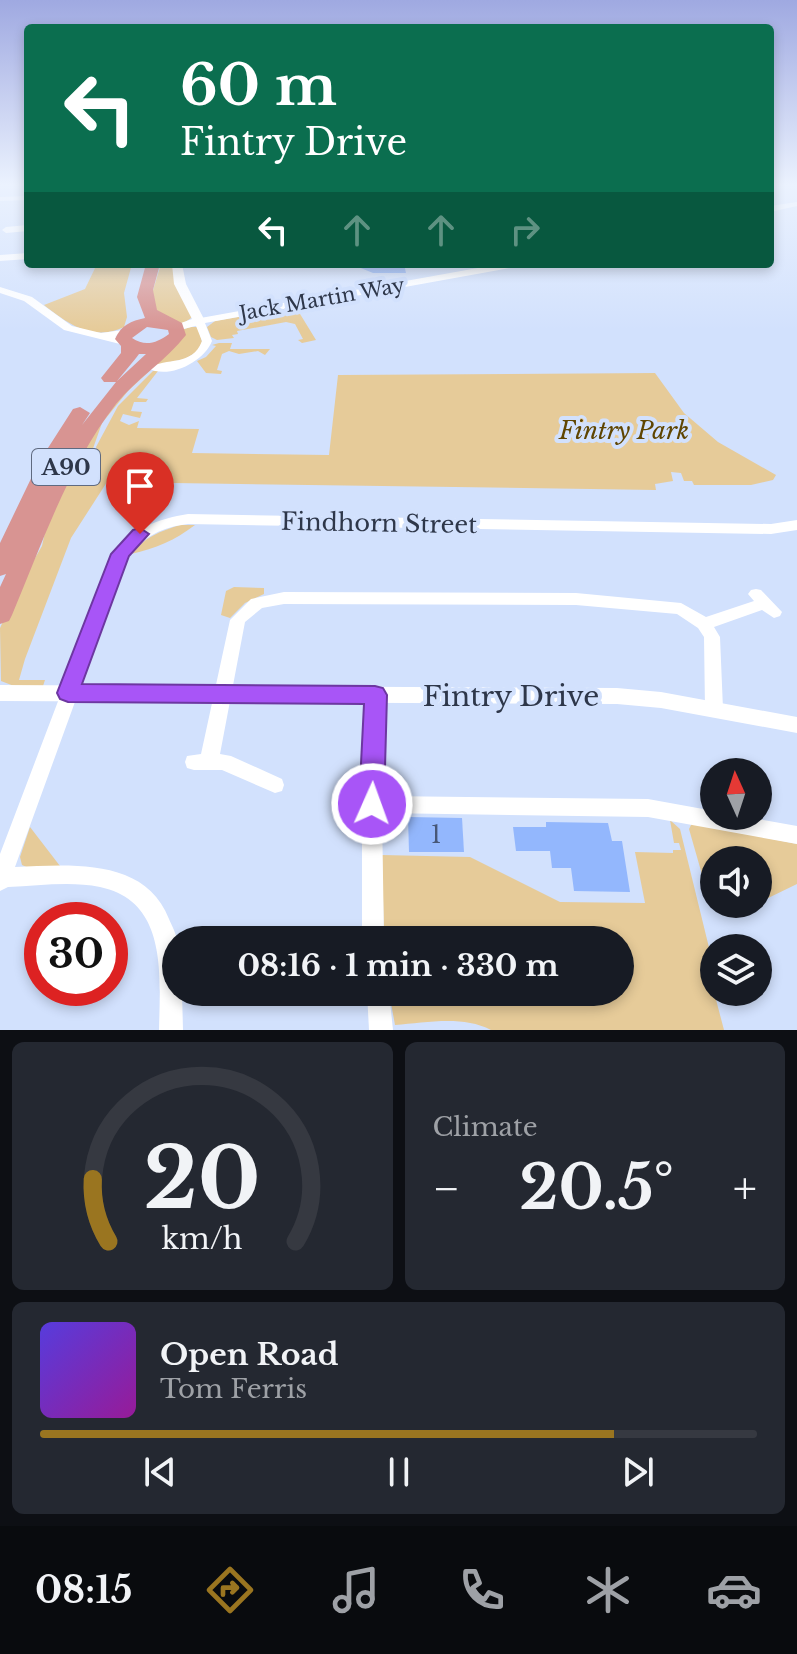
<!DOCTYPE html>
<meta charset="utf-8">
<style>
body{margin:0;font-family:"Libre Baskerville",serif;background:#242831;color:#f1f3f6;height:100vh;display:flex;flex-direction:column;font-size:30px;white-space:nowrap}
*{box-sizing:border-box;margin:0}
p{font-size:26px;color:#9ea1a6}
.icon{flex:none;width:44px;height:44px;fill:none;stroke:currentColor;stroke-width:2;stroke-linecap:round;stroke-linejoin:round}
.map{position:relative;height:1030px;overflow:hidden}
.side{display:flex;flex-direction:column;gap:12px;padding:12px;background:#0d0f14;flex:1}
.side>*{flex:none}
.banner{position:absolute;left:24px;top:24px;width:750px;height:244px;border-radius:8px;box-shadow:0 4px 12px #0003;background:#0b6e4f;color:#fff;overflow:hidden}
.needle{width:52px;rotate:357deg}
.buttons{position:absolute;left:700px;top:758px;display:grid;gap:16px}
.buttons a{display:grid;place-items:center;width:72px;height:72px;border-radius:50%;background:#171b24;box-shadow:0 4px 12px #0003;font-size:40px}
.speed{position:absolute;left:24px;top:902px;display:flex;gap:16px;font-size:40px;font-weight:700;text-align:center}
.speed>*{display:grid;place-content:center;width:104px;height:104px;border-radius:50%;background:#171b24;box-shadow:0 4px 12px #0003;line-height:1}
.speed .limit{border:12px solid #d22;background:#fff;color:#111}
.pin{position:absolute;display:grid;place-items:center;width:68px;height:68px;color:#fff;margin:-82px -34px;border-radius:50% 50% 50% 0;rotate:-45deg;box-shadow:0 0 8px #0007}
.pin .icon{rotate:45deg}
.me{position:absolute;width:88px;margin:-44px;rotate:2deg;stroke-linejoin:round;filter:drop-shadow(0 0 6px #0008)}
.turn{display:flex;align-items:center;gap:28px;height:168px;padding:0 24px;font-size:36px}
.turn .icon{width:104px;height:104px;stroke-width:2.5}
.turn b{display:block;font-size:56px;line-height:68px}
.lanes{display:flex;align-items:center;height:76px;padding:0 24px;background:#0003;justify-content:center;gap:40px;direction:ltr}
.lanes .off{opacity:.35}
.big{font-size:60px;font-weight:700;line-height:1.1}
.side .widget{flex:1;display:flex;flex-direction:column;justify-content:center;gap:12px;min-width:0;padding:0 28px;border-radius:12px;background:#242831}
.side .dial{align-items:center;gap:0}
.dial svg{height:208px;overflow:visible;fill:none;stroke:#363941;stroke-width:7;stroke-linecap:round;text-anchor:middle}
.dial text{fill:#f1f3f6;stroke:none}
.song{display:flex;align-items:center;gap:24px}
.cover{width:96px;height:96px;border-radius:12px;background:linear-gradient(135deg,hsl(250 70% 55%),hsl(300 70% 35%))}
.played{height:8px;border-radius:4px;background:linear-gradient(90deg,#9a7520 80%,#363941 80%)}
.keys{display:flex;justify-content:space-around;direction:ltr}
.heat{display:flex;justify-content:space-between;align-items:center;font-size:44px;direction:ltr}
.side .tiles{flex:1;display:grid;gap:12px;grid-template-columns:1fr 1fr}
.widget:last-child{grid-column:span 2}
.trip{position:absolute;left:162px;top:926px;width:472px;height:80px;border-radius:40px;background:#171b24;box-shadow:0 4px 12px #0003;font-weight:700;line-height:80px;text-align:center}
.menu{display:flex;height:128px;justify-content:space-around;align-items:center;background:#090b0e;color:#9ea1a6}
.menu .icon{width:56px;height:56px}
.menu .on{color:#9a7520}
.menu b{font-size:36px;color:#f1f3f6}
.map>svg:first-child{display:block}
.green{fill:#e6cb99}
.building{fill:#93b7fd}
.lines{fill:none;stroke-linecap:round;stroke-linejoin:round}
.minor{fill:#fff;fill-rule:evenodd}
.tertiary{fill:#fff;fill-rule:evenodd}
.trunk{fill:#d89492;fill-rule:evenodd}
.route{fill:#a855f7;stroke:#6d37a1;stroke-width:2}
.labels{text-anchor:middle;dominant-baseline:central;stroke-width:8;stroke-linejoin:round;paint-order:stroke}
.far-street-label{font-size:20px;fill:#2e374a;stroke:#d2e1fd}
.shield{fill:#d2e1fd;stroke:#5f6a80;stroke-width:2}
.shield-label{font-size:22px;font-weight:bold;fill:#2e374a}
.park-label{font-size:24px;font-style:italic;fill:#5f4501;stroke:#d2e1fd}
.street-label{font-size:24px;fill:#2e374a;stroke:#d2e1fd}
.near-number-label{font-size:24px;fill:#475777}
.near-street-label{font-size:28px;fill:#2e374a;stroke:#d2e1fd}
</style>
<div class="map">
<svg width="797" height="1030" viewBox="0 0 797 1030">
<rect width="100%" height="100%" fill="#d2e1fd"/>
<g class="green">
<path d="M 97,264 L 132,264 L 124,293 L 127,317 L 124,327 C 93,342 68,324 44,305 L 85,289 Z"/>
<path d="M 161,264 L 174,264 L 192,317 C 174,334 159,315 150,300 Z"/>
<polygon points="289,308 297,309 316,340 302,343 298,340 303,339 295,324 286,322 237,331 238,334 232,335 234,338 217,340 211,337 207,327 215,321"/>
<polygon points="191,327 198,327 202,342 198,351 185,359 156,365 128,391 102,423 90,457 73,479 94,456 99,456 96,447 118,406 153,371 158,371 137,398 148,399 146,402 134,402 131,411 142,412 140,418 123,414 120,421 129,425 139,421 137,428 199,429 192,453 329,455 338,375 655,373 684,413 718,442 776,475 773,480 751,485 694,485 692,481 684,481 681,473 671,472 673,481 655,484 656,490 107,482 71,538 25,659 19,680 45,680 43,686 14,686 1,681 0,628 21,582 42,546 47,523 97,422 184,329"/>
<polygon points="219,343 232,343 230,349 270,349 265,355 258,351 239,354 229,351 222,354 217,370 222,371 221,374 206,373 197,361 206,357 216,346 212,345"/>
<path d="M 180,525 L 195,525 C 174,541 156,548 131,554 C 144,537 161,531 180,525 Z"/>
<polygon points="234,587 264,588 264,594 245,603 230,618 221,615 226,591"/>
<path d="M 670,820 L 680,829 L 714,968 L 714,992 L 724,1030 L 491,1030 C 462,1015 426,1023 395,1025 L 389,992 L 620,992 L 620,940 L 384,940 L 382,855 L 470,857 L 560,902 L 645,903 L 635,852 L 673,853 L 673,850 L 681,850 L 679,843 L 674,843 Z"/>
<polygon points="692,823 797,844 797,884 758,903 758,860 714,860 714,901 707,892 689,829"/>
<polygon points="30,827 60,866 31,869 22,865 20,857"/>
</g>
<g class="building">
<polygon points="351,264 404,264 406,273 373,273"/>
<polygon points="408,817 462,818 464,852 409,852"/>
<polygon points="546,822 608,823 612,841 622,841 630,892 574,891 571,868 552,868 550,851 516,851 513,827 546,827"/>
</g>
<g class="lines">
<g class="minor">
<polygon points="28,196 28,200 0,201 0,197"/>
<polygon points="797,202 797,206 770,212 770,206"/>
<polygon points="28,225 28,231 6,233 2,230 6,227"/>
<polygon points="28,253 28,259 0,261 0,255"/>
<path d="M 500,264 L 521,264 L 516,267 L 205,323 L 212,341 C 204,362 168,380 148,368 C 167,357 192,367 202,341 L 194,321 L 195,319 Z"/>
<path d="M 537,264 L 556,264 C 552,268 541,268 537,264 Z"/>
<polygon points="0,287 32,297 72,326 101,333 130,329 130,333 115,336 129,342 124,345 64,330 24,301 0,293"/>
<path d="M 188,514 L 771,524 L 797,520 L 797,530 L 771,534 L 188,524 C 163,527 144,536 128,556 L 15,867 C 70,865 145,857 169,919 C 171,924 175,931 176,936 C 179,952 176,975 176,992 L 182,992 L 183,1030 L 159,1030 C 160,976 168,901 100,887 C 70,881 38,886 8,887 L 0,891 L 0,854 L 114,554 C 132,528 158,519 188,514 Z"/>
<polygon points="756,589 761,590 782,612 780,616 774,618 762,610 714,627 720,637 723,709 720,714 714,716 708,714 705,709 704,637 698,628 677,614 576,605 284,604 262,608 245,622 220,754 231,756 282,779 284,785 282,791 275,793 222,770 194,770 187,768 185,762 187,756 201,754 230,620 251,599 284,592 576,593 681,603 706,617 754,601 748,594 751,590"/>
<polygon points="375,688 381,690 384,695 382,796 648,799 714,811 714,816 741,816 797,826 797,844 648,817 382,813 384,940 362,940 362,804 366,695 369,690"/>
<polygon points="367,992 389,992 393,1030 369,1030"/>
</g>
<g class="tertiary">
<polygon points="172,264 182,264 186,284 205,321 203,324 176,331 170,327 192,319 174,284"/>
<polygon points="0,685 617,688 661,692 797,717 797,733 661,708 617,704 0,701"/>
</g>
<path class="trunk" d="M 146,264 L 160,264 L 153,290 L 157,310 L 182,323 L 186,335 C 166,361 137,378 116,404 C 68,466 42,544 12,615 L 9,621 L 0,624 L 0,587 L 6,574 L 0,576 L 0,543 L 39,462 L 73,409 L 80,407 L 90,413 L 82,425 L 116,382 L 104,382 L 101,378 L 121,353 L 121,346 L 115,339 C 121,325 131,321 145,318 L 137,297 ZM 147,327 L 168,330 L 169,334 C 157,343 145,347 132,338 ZM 139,354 L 146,354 L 117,381 L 136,358 Z"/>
</g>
<linearGradient id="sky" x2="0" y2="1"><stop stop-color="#9fa9e1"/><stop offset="0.56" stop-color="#ebf2fe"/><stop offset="1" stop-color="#ebf2fe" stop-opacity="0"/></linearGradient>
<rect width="797" height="330" fill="url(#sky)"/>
<polygon class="route" points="140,528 149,534 129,556 82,684 375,686 383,688 387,695 384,804 380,812 372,815 363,812 359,804 364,704 68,702 60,699 57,693 111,554 133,530"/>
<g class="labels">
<g class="far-street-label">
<text transform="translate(322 299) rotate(-10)">Jack Martin Way</text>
</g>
<rect class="shield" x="32" y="449" width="68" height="36" rx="6"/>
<g class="shield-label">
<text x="66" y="467">A90</text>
</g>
<g class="park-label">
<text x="624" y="430">Fintry Park</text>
</g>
<g class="street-label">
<text transform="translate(379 523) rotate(1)">Findhorn Street</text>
</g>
<g class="near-number-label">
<text x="436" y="834">1</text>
</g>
<g class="near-street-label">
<text x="511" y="696">Fintry Drive</text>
</g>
</g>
</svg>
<div class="buttons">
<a><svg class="needle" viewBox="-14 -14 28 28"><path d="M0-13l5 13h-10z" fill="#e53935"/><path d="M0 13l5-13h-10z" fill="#9ea1a6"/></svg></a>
<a><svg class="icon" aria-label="sound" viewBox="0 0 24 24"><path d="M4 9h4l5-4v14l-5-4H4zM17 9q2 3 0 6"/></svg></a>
<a><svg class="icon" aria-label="layers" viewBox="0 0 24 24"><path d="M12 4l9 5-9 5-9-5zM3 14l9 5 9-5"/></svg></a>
</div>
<div class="speed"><div class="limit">30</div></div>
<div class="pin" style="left:140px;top:534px;background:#d93025"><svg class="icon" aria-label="arrive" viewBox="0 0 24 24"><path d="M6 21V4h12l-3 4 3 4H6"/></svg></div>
<svg class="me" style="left:372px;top:804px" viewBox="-20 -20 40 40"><circle r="17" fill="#a855f7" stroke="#fff" stroke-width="3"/><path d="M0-11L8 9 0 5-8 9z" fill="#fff"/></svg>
<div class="trip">08:16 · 1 min · 330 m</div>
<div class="banner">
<div class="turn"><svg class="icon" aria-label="left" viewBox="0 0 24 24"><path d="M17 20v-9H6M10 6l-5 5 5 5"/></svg><div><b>60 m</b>Fintry Drive</div></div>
<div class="lanes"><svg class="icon" aria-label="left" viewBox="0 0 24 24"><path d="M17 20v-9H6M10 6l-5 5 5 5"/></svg><svg class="icon off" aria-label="ahead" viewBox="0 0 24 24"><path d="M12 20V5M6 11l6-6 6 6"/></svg><svg class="icon off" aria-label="ahead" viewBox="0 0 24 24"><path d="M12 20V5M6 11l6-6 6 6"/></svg><svg class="icon off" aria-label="right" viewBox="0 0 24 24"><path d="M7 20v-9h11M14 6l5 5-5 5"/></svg></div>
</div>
</div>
<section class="side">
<div class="tiles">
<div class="widget dial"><svg viewBox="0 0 100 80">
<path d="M14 69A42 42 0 1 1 86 69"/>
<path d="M14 69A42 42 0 0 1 8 45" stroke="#9a7520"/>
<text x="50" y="56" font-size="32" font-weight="700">20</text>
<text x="50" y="72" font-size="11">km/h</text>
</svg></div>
<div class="widget"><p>Climate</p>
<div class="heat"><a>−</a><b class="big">20.5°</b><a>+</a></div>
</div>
<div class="widget">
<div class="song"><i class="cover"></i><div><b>Open Road</b><p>Tom Ferris</p></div></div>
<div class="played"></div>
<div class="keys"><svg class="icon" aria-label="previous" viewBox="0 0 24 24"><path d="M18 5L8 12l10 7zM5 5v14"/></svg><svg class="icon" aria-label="pause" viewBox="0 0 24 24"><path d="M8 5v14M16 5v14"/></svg><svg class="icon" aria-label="next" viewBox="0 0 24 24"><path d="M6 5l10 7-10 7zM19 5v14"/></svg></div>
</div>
</div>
</section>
<nav class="menu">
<b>08:15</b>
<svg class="icon on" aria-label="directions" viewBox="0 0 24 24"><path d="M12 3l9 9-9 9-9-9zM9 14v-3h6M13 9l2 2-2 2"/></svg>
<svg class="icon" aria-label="music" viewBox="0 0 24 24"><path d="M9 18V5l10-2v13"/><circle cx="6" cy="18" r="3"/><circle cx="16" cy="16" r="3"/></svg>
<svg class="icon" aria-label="phone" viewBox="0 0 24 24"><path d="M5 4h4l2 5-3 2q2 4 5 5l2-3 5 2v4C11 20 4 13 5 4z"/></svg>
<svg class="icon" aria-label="climate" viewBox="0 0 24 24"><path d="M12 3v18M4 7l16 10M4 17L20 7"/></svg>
<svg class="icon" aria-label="car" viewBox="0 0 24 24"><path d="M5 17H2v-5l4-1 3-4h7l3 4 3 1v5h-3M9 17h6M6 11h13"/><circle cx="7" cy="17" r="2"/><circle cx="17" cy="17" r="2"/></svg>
</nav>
